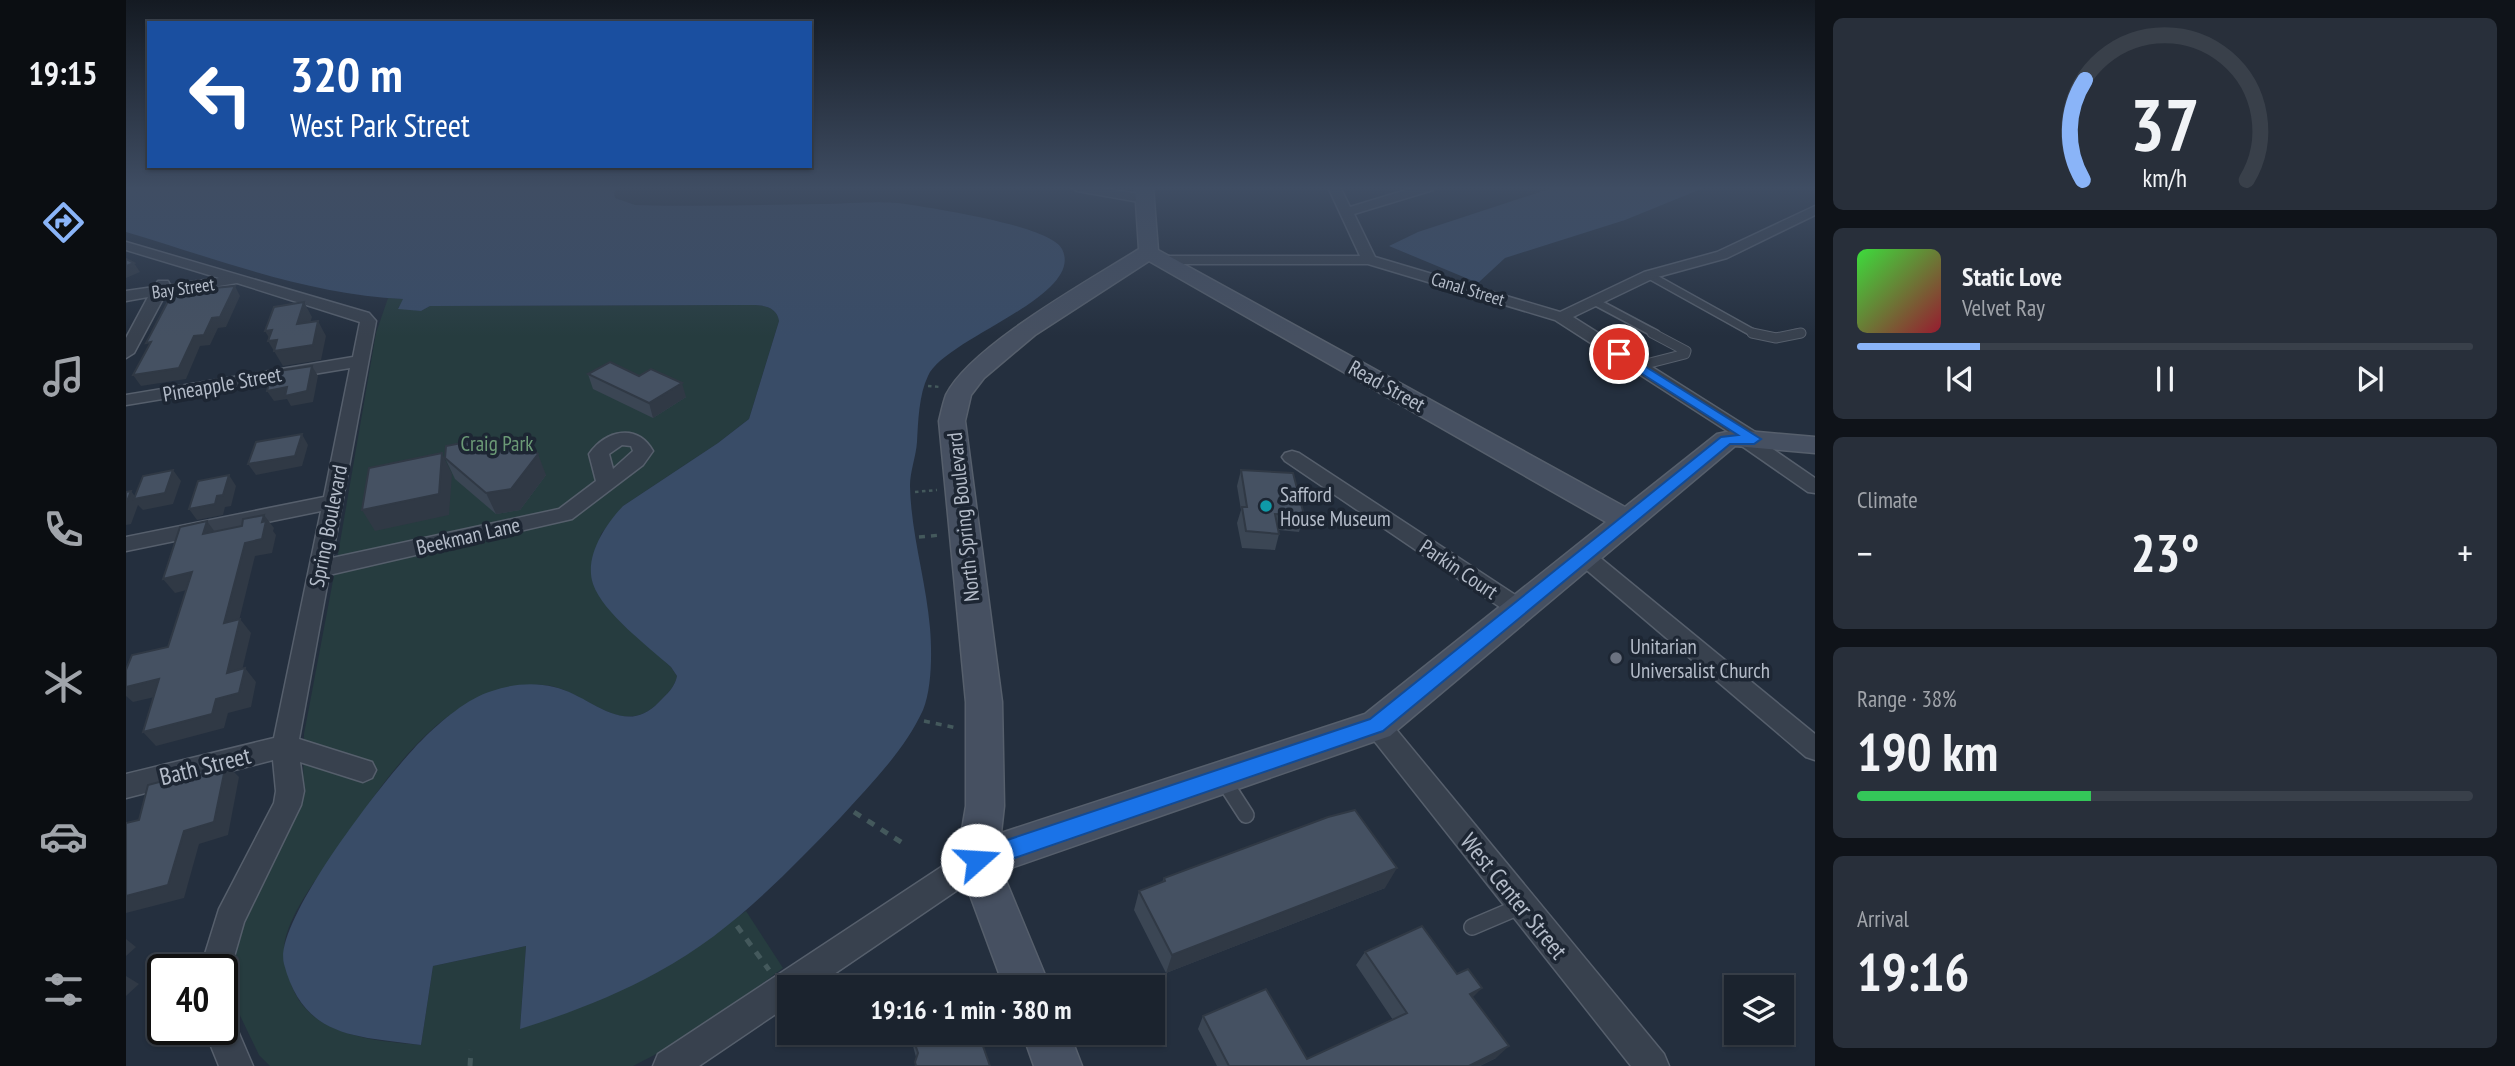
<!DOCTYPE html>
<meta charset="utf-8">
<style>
body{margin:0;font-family:"PT Sans Narrow",sans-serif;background:#282f3a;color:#f1f3f6;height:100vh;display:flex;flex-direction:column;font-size:26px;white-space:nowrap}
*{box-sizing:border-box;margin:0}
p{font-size:23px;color:#a0a4aa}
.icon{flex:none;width:38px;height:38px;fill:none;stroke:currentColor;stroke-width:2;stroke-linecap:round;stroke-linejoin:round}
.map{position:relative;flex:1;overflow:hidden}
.side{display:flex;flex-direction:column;gap:18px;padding:18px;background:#0f1319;width:700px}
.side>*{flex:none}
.guide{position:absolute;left:21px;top:21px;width:665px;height:147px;border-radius:0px;box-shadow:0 2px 5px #0004,0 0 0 2px #39404a;background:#1a4fa0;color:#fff;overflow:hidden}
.buttons{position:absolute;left:1598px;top:975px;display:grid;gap:14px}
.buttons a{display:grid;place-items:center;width:70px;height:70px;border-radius:0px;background:#1b232e;box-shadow:0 2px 5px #0004,0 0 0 2px #39404a;font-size:35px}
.speed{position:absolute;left:21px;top:954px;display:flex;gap:14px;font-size:35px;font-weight:700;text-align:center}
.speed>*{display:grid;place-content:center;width:91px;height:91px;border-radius:50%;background:#1b232e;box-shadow:0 2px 5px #0004,0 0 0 2px #39404a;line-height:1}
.speed .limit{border:4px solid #111;border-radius:10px;background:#fff;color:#111}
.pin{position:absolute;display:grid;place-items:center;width:60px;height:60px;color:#fff;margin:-30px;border:4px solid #fff;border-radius:50%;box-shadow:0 2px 7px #0007}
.me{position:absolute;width:77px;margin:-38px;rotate:71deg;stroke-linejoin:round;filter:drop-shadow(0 0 5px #0008)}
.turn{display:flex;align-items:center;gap:24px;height:147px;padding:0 28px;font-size:32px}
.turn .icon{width:91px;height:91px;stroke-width:2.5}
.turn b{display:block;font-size:49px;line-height:60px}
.big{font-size:52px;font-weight:600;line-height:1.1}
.side .widget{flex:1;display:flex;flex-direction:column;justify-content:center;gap:10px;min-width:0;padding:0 24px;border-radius:10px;background:#282f3a}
.side .dial{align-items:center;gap:0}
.dial svg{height:182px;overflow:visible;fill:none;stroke:#39404a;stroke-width:7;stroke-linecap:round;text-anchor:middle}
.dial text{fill:#f1f3f6;stroke:none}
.song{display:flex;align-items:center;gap:21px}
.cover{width:84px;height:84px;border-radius:10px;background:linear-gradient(135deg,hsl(120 70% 55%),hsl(350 70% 35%))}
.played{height:7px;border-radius:4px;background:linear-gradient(90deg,#8ab4f8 20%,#39404a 20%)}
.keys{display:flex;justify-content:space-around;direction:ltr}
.heat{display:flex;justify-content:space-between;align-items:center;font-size:38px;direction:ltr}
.charge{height:10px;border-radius:5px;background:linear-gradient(90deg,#34c759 38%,#39404a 0)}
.trip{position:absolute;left:651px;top:975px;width:388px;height:70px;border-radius:0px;background:#1b232e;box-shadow:0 2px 5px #0004,0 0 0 2px #39404a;font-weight:600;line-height:70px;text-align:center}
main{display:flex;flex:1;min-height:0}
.tab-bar{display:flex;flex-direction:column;width:126px;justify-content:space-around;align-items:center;background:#0b0e12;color:#a0a4aa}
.tab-bar .icon{width:49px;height:49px}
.tab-bar .selected{color:#8ab4f8}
.tab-bar b{font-size:32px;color:#f1f3f6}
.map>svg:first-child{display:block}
.green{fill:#263c3f}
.water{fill:#394c67}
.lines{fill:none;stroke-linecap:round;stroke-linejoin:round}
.lane-far2-casing{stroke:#565f6c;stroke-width:10}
.lane-far1-casing{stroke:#565f6c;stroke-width:11}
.lane-casing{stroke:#565f6c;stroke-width:18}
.street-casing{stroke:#565f6c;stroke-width:3}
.secondary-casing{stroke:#565f6c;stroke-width:3}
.path-far2{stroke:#44595c;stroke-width:2.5;stroke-dasharray:3.5 3.5;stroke-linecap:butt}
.path-far1{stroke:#44595c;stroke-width:3.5;stroke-dasharray:6 6;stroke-linecap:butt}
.path{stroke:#44595c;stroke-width:5;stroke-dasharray:8 8;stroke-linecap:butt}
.lane-far2{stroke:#38414e;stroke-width:7}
.lane-far1{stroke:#38414e;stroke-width:9}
.lane{stroke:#38414e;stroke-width:15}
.street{fill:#38414e;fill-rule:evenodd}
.secondary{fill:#465061;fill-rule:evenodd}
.wall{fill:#3b4654}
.shaded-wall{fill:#303945}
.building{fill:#455162;stroke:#303945;stroke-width:2}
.route{fill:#1a73e8;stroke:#114b97;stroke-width:2}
.culture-dot{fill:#0f9aa8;stroke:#1d2633;stroke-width:2.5}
.worship-dot{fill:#6b7280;stroke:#1d2633;stroke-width:2.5}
.labels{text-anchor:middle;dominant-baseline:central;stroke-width:7;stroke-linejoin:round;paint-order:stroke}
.far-street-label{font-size:18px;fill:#b4bcc9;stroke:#1d2633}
.street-label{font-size:21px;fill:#b4bcc9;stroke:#1d2633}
.park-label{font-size:21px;fill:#6b9a76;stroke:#1d2633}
.poi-label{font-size:21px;fill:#b4bcc9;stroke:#1d2633;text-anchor:start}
.near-street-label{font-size:24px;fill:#b4bcc9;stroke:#1d2633}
</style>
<main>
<nav class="tab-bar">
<b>19:15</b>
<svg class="icon selected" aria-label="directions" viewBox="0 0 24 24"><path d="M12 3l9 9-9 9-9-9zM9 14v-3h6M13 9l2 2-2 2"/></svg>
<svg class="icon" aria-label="music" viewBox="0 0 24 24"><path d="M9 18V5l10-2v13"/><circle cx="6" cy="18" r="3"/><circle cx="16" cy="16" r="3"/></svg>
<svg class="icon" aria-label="phone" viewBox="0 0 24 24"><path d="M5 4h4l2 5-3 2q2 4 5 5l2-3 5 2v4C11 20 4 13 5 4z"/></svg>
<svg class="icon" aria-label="climate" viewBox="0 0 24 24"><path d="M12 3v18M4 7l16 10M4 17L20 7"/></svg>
<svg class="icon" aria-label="car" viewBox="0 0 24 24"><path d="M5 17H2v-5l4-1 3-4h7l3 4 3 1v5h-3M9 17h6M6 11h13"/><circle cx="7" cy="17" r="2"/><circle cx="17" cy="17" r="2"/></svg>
<svg class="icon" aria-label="filters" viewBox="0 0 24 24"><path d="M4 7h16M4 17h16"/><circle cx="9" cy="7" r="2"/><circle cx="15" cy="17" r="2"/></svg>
</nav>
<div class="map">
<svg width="1689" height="1066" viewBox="0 0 1689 1066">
<rect width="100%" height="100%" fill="#242f3e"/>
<path class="green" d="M 262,298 L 278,299 L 272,308 L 295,311 L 304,306 L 626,305 C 638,305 651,307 653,321 L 623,419 L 592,443 L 497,506 L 475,534 L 466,567 L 467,584 L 492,618 L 545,667 L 551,676 C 549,687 541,694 533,702 C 495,742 458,687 417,685 C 377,683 341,700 311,725 C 274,757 244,801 217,841 C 197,871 171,901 160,936 C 156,949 160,960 162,973 C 175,1035 241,1040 295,1045 L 307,966 L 400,946 L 394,1029 L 533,971 L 620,911 L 657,968 L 569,1034 L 507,1066 L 144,1066 L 133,1055 L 107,1001 L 107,967 L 118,925 L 157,838 L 177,787 L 178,734 L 212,554 L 250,333 Z"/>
<g class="water">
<path d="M 0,187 L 492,187 L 488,192 L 489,198 L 509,205 C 571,207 634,205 696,204 C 721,204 747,201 772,203 C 800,207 924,225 936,249 C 960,296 819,338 802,376 C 793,394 792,422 791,442 C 790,457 784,471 784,486 C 785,534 800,580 804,628 C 806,652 806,688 797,710 C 779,750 744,785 715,817 C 659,875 604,933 532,972 C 489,996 441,1014 394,1029 L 400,946 L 307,966 L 295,1045 C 230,1036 178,1039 158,964 C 146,922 264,771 297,739 C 315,721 342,698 366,691 C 386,684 408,682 428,687 C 465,695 498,739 533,702 C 541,694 549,687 551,676 L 545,667 C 523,647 477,613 467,584 C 458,557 479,525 497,506 L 592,443 L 623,419 L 653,321 C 651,307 638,305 626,305 L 304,306 L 295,311 L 272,309 L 277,299 C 183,295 91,259 0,232 Z"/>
<polygon points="1429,187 1580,187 1499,220 1379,258 1352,283 1263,246 1292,232"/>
</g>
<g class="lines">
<defs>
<g id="lane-far2">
<polyline points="1523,275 1629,334"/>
<polyline points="1468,301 1530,334"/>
<polyline points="1668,334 1675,333"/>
</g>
<g id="lane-far1">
<polyline points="1626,333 1650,338 1675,333"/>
<polyline points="1512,366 1559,354 1560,351 1526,333"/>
</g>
<g id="lane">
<polyline points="1098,781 1120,815"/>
<polyline points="1346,927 1393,907"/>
</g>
<g id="street">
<polygon points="945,187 970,187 1019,195 1026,199 1019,203 951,191"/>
<polygon points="1202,187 1214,187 1224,207 1290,187 1308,187 1307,190 1228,214 1249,257 1434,312 1518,272 1591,252 1689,206 1689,215 1601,258 1528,278 1447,317 1634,435 1635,441 1689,478 1689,493 1682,492 1610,442 1609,436 1429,320 1242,264 1039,264 1032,260 1039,256 1234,256"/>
<path d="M 0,242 L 243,313 L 250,321 L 206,558 L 433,509 L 470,481 L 463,454 C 480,430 511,423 527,451 L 517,465 L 446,519 L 203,575 L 173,739 L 246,762 L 250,770 L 246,778 L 237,782 L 174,762 L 178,791 L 175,805 L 118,922 L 101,981 L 96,983 L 96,970 L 74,970 L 93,909 L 148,803 L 150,791 L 147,760 L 0,798 L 0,774 L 148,738 L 195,511 L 0,551 L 0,537 L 198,497 L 224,368 L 0,405 L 0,395 L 227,357 L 234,322 L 111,283 L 39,295 L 8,353 L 0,358 L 0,338 L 22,297 L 0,301 L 0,291 L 28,287 L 32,281 L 42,281 L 44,285 L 93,278 L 0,250 ZM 496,445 L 505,446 L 507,451 L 487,469 L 483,454 Z"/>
<polygon points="1166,451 1173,453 1403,604 1406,610 1403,616 1395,618 1387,616 1159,461 1156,457 1159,453"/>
<polygon points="1458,548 1466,551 1689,734 1689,760 1680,757 1450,561 1447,556 1450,551"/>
<polygon points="1251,714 1260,717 1538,1054 1543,1066 1505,1066 1242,733 1238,725 1242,717"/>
<polygon points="851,847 861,850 865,860 861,870 689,987 663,987 663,1005 573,1066 527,1066 532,1054 841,850"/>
<polygon points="96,1014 106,1017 127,1066 93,1066 78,1029 96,1029"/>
</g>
<g id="secondary">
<path d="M 1009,187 L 1027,187 L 1032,250 L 1499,507 L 1591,434 L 1610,430 L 1689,437 L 1689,453 L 1609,446 L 1264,736 L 876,871 L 924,987 L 878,987 L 831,860 L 840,806 L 840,702 L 813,421 C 815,413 817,403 820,395 C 844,346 964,280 1013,249 ZM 1023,261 L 1480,522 L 1239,714 L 875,833 L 878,806 L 876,702 L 839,421 L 845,395 L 858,378 L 909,335 Z"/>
<polygon points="896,1032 943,1032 956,1066 908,1066"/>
</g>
</defs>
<use href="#lane-far2" class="lane-far2-casing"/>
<use href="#lane-far1" class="lane-far1-casing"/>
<use href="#lane" class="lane-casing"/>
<use href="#street" class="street-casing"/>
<use href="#secondary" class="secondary-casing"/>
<g class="path-far2">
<polyline points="802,386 814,387"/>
<polyline points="789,492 811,490"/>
</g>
<g class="path-far1">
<polyline points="793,537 815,535"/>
<polyline points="798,721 831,728"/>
</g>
<g class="path">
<polyline points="728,812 778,844"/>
<polyline points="611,926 643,970"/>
<polyline points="344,1066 345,1050"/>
</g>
<use href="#lane-far2" class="lane-far2"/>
<use href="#lane-far1" class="lane-far1"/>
<use href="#lane" class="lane"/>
<use href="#street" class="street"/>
<use href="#secondary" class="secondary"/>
</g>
<g class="wall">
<polygon points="462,374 560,397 527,418 467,389"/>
<polygon points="354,447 420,475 394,510 370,514 329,479 319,458"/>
<polygon points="1115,470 1178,515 1173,532 1153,530 1153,534 1149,550 1116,548 1111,523 1115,510 1111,486"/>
<polygon points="1038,878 1259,888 1040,973 1008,910 1013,891 1036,882"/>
<polygon points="1239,952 1347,998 1370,1058 1354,1066 1091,1066 1072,1029 1077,1016 1181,1059 1267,1020 1230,965"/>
<polygon points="783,1032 852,1032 864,1066 789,1066 789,1062 790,1057"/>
</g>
<g class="shaded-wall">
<polygon points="8,263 14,272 0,278 0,266"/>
<polygon points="109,286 114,296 100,327 92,328 84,345 74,346 60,379 15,386 7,375 68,336 86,318"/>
<polygon points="178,302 186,317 179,339 171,324"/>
<polygon points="192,321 200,336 195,360 157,366 142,341 145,341 139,331"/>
<polygon points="186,366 192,376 187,402 165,406 161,399 148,401 141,391 161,387"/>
<polygon points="556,383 560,397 527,418 523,403"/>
<polygon points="176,434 182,445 176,466 130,475 122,464"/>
<polygon points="316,453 326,474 323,515 249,531 236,510"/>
<polygon points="412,454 420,475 394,510 370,514 360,493"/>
<polygon points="47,470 55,481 47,504 17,510 12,505 5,524 0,525 0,504 5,491 11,499"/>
<polygon points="103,475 110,486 105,506 99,507 97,515 71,520 63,509 91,496"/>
<polygon points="138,515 148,528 147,531 150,535 146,553 129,556 109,637 98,623 119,543 136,522"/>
<polygon points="81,521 91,535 77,534"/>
<polygon points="66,572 77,586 49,593 37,579"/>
<polygon points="114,619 125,633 112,687 101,673"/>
<polygon points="119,668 130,682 125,707 102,713 98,728 30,746 17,732 90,699"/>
<polygon points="33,679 46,693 7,702 0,696 0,687"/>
<polygon points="100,764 113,777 102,835 73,844 58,898 0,913 0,896 58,831"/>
<polygon points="1271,868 1259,888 1040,973 1046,955"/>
<polygon points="0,939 10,947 0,956"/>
<polygon points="0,976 13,984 0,996"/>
<polygon points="1356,988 1344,1000 1344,994"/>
<polygon points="1383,1046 1370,1058 1354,1066 1343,1066"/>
</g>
<g class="building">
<polygon points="0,259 8,263 0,266"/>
<polygon points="109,286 94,317 86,318 78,335 68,336 53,368 7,375 25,342 20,343 47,292"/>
<polygon points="178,302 171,324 192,321 187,345 148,351 151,340 142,341 146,330 139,331 148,307"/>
<polygon points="484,362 513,376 525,369 556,383 523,403 462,374"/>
<polygon points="186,366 181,391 159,396 161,387 141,391 146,372"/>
<polygon points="176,434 169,456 122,464 130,442"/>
<polygon points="392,439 412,454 385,489 360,493 319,458 320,446 351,440 351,448 373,440"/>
<polygon points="316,453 313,494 236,510 243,468"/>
<polygon points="47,470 39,493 8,499 17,476"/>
<polygon points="1115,470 1167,473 1178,515 1149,514 1153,534 1120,531 1116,507 1121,507"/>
<polygon points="103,475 97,495 91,496 89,504 63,509 72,481"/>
<polygon points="5,491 0,504 0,492"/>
<polygon points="138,515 136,522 140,521 136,539 119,543 98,623 114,619 101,673 119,668 113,693 90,699 86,714 17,732 33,679 0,687 0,670 6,655 42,647 66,572 37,579 54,527 81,521 77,534 116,526 117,519"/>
<polygon points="100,764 88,822 58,831 42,885 0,896 0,823 13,820 22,785"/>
<polygon points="1229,810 1271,868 1046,955 1013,891 1039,881 1038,878 1202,817"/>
<polygon points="1296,926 1331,974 1342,969 1356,988 1344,994 1383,1046 1343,1066 1103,1066 1077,1016 1140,989 1181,1059 1281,1013 1239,952"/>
<polygon points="846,983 848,987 835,987"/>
<polygon points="785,1032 852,1032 864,1066 790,1066 789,1062 792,1053"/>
</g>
<linearGradient id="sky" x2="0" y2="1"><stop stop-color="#141a22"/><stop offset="0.56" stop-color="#3f4d63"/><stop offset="1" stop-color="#3f4d63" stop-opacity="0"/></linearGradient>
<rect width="1689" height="336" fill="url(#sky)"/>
<polygon class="route" points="1493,350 1635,439 1628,444 1604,444 1257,731 851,871 843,868 840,860 843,853 851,850 1244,719 1595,437 1612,435 1488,356 1488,351"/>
<circle class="culture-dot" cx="1140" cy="506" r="7"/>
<circle class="worship-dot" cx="1490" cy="658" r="7"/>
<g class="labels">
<g class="far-street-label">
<text transform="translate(57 288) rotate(-8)">Bay Street</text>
<text transform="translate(1342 289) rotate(17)">Canal Street</text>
</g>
<g class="street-label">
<text transform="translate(96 384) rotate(-10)">Pineapple Street</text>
<text transform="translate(1261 386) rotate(29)">Read Street</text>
<text transform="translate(837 517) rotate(-96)">North Spring Boulevard</text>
<text transform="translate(202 526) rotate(-79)">Spring Boulevard</text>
<text transform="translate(342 536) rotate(-13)">Beekman Lane</text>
<text transform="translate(1333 569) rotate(34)">Parkin Court</text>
</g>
<g class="park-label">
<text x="371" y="443">Craig Park</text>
</g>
<g class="poi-label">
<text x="1154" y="494">Safford<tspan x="1154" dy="24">House Museum</tspan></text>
<text x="1504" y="646">Unitarian<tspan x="1504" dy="24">Universalist Church</tspan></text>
</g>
<g class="near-street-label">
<text transform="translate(79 766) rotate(-14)">Bath Street</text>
<text transform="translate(1388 896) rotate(51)">West Center Street</text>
</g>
</g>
</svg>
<div class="buttons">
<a><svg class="icon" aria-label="layers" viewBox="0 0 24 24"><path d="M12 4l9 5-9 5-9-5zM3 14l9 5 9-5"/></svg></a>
</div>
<div class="speed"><div class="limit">40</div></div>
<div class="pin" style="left:1493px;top:354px;background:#d93025"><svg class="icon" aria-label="arrive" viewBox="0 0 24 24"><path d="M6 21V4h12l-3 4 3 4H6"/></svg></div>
<svg class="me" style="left:851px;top:860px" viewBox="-20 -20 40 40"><circle r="19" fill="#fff"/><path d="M0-13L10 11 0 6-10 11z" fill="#1a73e8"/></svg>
<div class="trip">19:16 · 1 min · 380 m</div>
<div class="guide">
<div class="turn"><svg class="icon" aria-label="left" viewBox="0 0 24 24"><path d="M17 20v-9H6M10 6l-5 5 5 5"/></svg><div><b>320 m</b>West Park Street</div></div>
</div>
</div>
<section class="side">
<div class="widget dial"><svg viewBox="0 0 100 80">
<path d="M14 69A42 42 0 1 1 86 69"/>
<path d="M14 69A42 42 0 0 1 15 25" stroke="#8ab4f8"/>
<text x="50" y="56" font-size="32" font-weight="700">37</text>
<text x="50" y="72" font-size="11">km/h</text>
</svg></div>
<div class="widget">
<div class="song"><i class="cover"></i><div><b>Static Love</b><p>Velvet Ray</p></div></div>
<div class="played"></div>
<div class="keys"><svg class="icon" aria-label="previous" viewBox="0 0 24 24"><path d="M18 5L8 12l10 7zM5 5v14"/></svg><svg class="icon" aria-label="pause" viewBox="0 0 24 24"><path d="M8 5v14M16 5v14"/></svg><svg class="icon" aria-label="next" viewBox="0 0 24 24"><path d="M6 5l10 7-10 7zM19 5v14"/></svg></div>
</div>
<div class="widget"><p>Climate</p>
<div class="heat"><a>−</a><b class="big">23°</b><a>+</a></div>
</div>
<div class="widget"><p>Range · 38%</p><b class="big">190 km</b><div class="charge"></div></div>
<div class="widget"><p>Arrival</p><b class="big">19:16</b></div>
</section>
</main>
